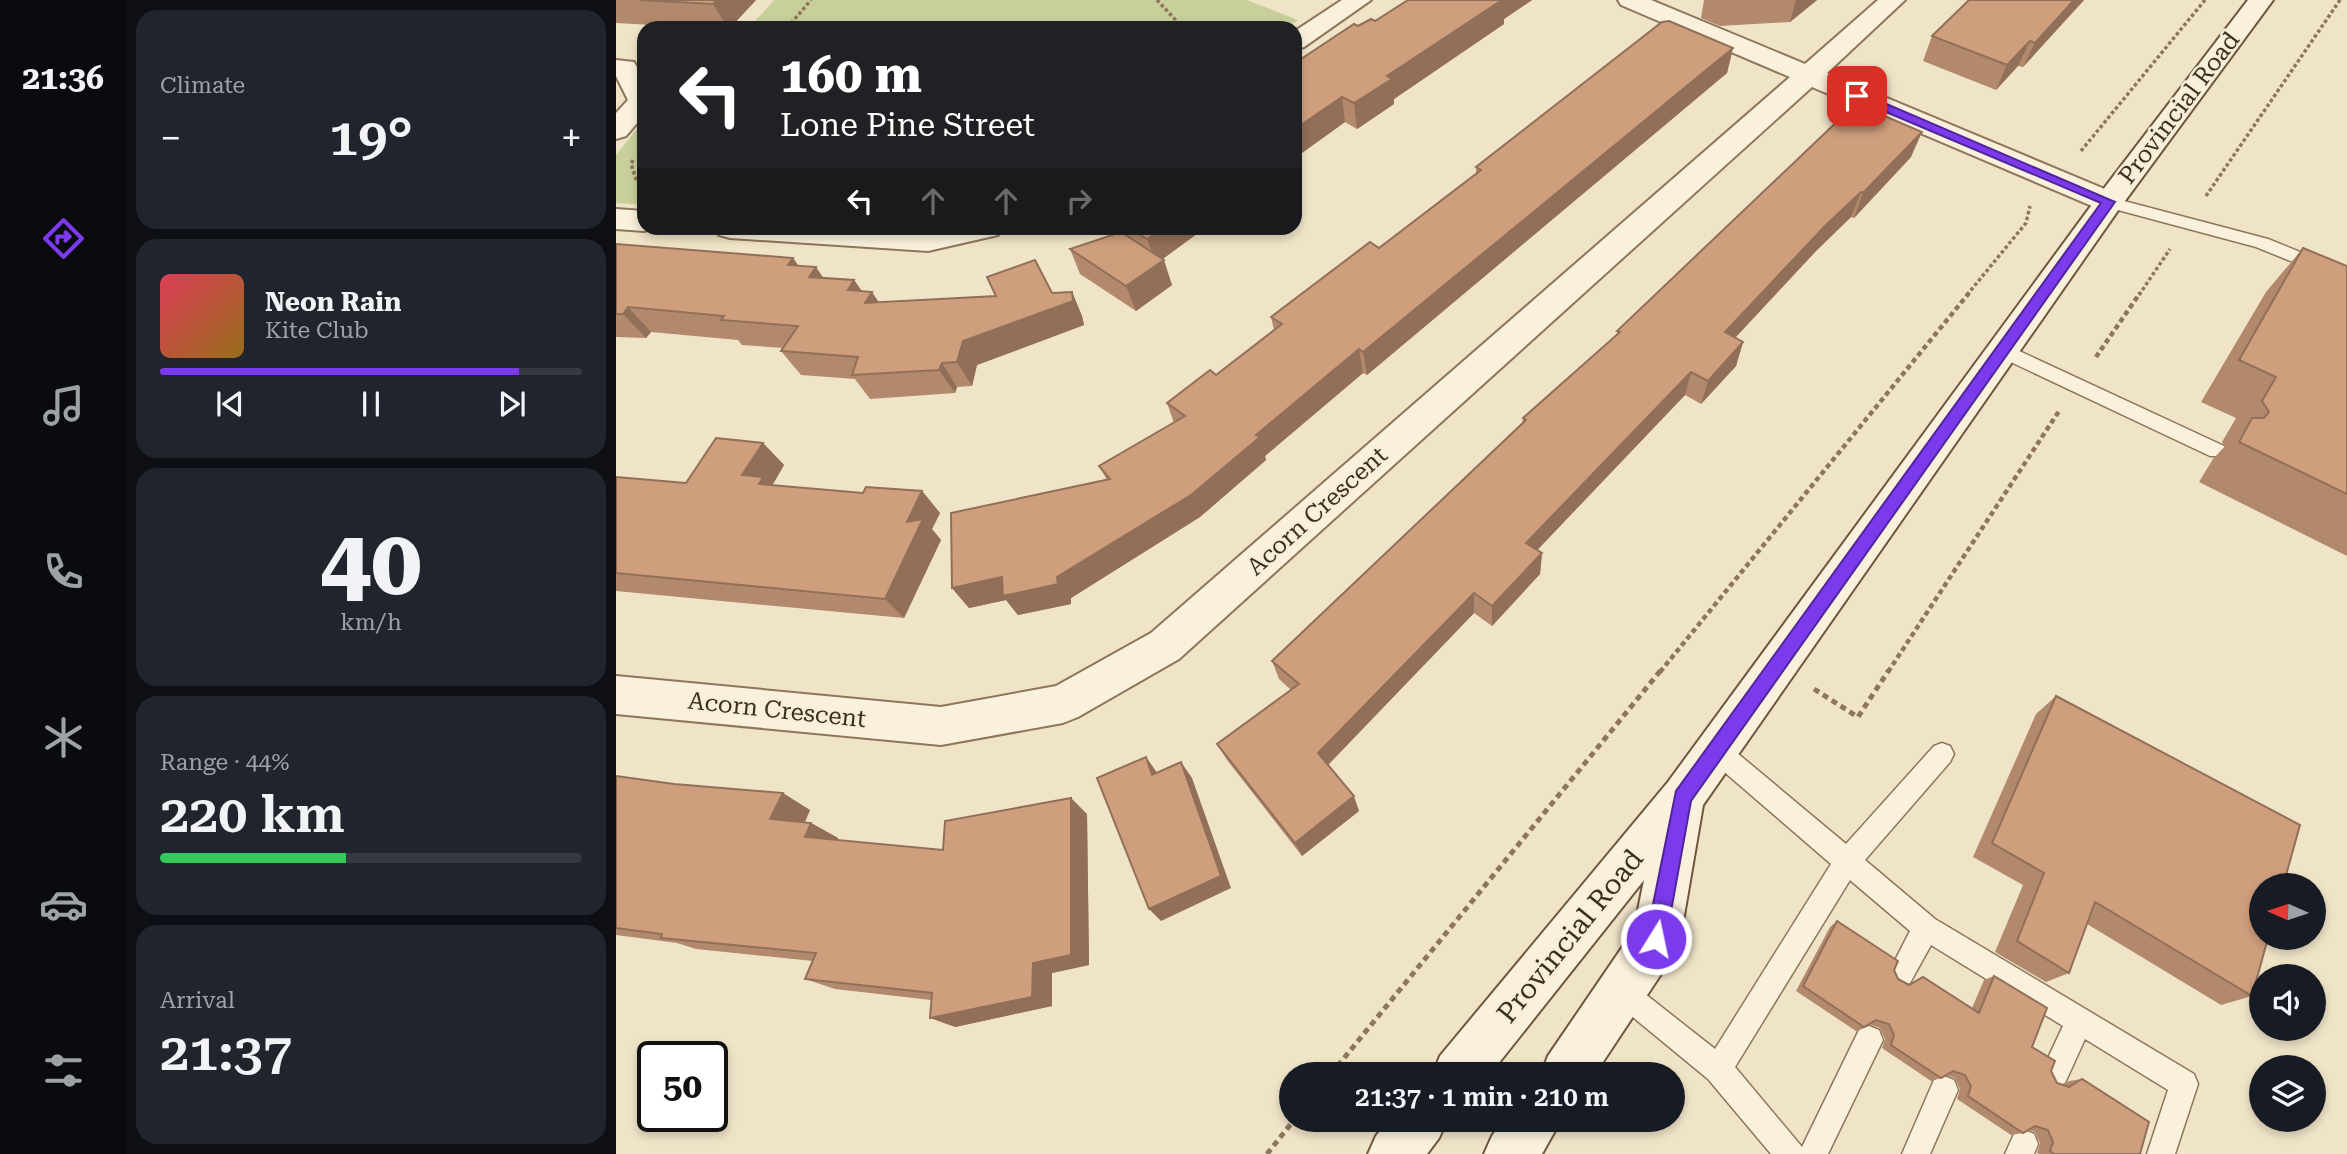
<!DOCTYPE html>
<meta charset="utf-8">
<style>
body{margin:0;font-family:"Roboto Serif",serif;background:#20242c;color:#f1f3f6;height:100vh;display:flex;flex-direction:column;font-size:26px;white-space:nowrap}
*{box-sizing:border-box;margin:0}
p{font-size:23px;color:#9ea1a6}
.icon{flex:none;width:38px;height:38px;fill:none;stroke:currentColor;stroke-width:2;stroke-linecap:round;stroke-linejoin:round}
.map{position:relative;flex:1;overflow:hidden}
.details{display:flex;flex-direction:column;gap:10px;padding:10px;background:#0d0f14;width:490px}
.details>*{flex:none}
.guide{position:absolute;left:21px;top:21px;width:665px;height:214px;border-radius:21px;box-shadow:0 4px 10px #0003;background:#202124;color:#fff;overflow:hidden}
.needle{width:46px;rotate:273deg}
.fabs{position:absolute;left:1633px;top:873px;display:grid;gap:14px}
.fabs a{display:grid;place-items:center;width:77px;height:77px;border-radius:50%;background:#171b24;box-shadow:0 4px 10px #0003;font-size:35px}
.speed{position:absolute;left:21px;top:1041px;display:flex;gap:14px;font-size:35px;font-weight:700;text-align:center}
.speed>*{display:grid;place-content:center;width:91px;height:91px;border-radius:50%;background:#171b24;box-shadow:0 4px 10px #0003;line-height:1}
.speed .limit{border:4px solid #111;border-radius:10px;background:#fff;color:#111}
.pin{position:absolute;display:grid;place-items:center;width:60px;height:60px;color:#fff;margin:-30px;border-radius:14px;box-shadow:0 4px 10px #0006}
.me{position:absolute;width:77px;margin:-38px;rotate:10deg;stroke-linejoin:round;filter:drop-shadow(0 0 5px #0008)}
.turn{display:flex;align-items:center;gap:24px;height:147px;padding:0 28px;font-size:32px}
.turn .icon{width:91px;height:91px;stroke-width:2.5}
.turn b{display:block;font-size:49px;line-height:60px}
.lanes{display:flex;align-items:center;height:66px;padding:0 28px;background:#0003;justify-content:center;gap:35px;direction:ltr}
.lanes .off{opacity:.35}
.big{font-size:52px;font-weight:600;line-height:1.1}
.details .widget{flex:1;display:flex;flex-direction:column;justify-content:center;gap:10px;min-width:0;padding:0 24px;border-radius:21px;background:#20242c}
.details .dial{align-items:center;gap:0}
.dial b{font-size:91px;line-height:1}
.song{display:flex;align-items:center;gap:21px}
.cover{width:84px;height:84px;border-radius:10px;background:linear-gradient(135deg,hsl(350 70% 55%),hsl(40 70% 35%))}
.played{height:7px;border-radius:4px;background:linear-gradient(90deg,#7c3aed 85%,#363941 85%)}
.keys{display:flex;justify-content:space-around;direction:ltr}
.heat{display:flex;justify-content:space-between;align-items:center;font-size:38px;direction:ltr}
.charge{height:10px;border-radius:5px;background:linear-gradient(90deg,#34c759 44%,#363941 0)}
.trip{position:absolute;left:663px;top:1062px;width:406px;height:70px;border-radius:35px;background:#171b24;box-shadow:0 4px 10px #0003;font-weight:600;line-height:70px;text-align:center}
main{display:flex;flex:1;min-height:0}
.dock{display:flex;flex-direction:column;width:126px;justify-content:space-around;align-items:center;background:#090b0e;color:#9ea1a6}
.dock .icon{width:49px;height:49px}
.dock .selected{color:#7c3aed}
.dock b{font-size:32px;color:#f1f3f6}
.map>svg:first-child{display:block}
.green{fill:#c9cf9b}
.lines{fill:none;stroke-linecap:round;stroke-linejoin:round}
.lane-casing{stroke:#8d765c;stroke-width:3}
.street-casing{stroke:#8d765c;stroke-width:4}
.secondary-casing{stroke:#6f573f;stroke-width:4}
.path-far2{stroke:#8d765c;stroke-width:3.5;stroke-dasharray:3.5 2.5;stroke-linecap:butt}
.path-far1{stroke:#8d765c;stroke-width:4.5;stroke-dasharray:5 3.5;stroke-linecap:butt}
.path{stroke:#8d765c;stroke-width:5;stroke-dasharray:6 4.5;stroke-linecap:butt}
.lane{fill:#faf1dc;fill-rule:evenodd}
.street{fill:#faf1dc;fill-rule:evenodd}
.secondary{fill:#faf1dc;fill-rule:evenodd}
.wall{fill:#b2896c}
.shaded-wall{fill:#916f58}
.building{fill:#cf9f7d;stroke:#916f58;stroke-width:2}
.route{fill:#7c3aed;stroke:#51269a;stroke-width:2}
.labels{text-anchor:middle;dominant-baseline:central;stroke-width:5;stroke-linejoin:round;paint-order:stroke}
.street-label{font-size:24px;fill:#3d2e20;stroke:#f7eed8}
.near-street-label{font-size:28px;fill:#3d2e20;stroke:#f7eed8}
</style>
<main>
<nav class="dock">
<b>21:36</b>
<svg class="icon selected" aria-label="directions" viewBox="0 0 24 24"><path d="M12 3l9 9-9 9-9-9zM9 14v-3h6M13 9l2 2-2 2"/></svg>
<svg class="icon" aria-label="music" viewBox="0 0 24 24"><path d="M9 18V5l10-2v13"/><circle cx="6" cy="18" r="3"/><circle cx="16" cy="16" r="3"/></svg>
<svg class="icon" aria-label="phone" viewBox="0 0 24 24"><path d="M5 4h4l2 5-3 2q2 4 5 5l2-3 5 2v4C11 20 4 13 5 4z"/></svg>
<svg class="icon" aria-label="climate" viewBox="0 0 24 24"><path d="M12 3v18M4 7l16 10M4 17L20 7"/></svg>
<svg class="icon" aria-label="car" viewBox="0 0 24 24"><path d="M5 17H2v-5l4-1 3-4h7l3 4 3 1v5h-3M9 17h6M6 11h13"/><circle cx="7" cy="17" r="2"/><circle cx="17" cy="17" r="2"/></svg>
<svg class="icon" aria-label="filters" viewBox="0 0 24 24"><path d="M4 7h16M4 17h16"/><circle cx="9" cy="7" r="2"/><circle cx="15" cy="17" r="2"/></svg>
</nav>
<section class="details">
<div class="widget"><p>Climate</p>
<div class="heat"><a>−</a><b class="big">19°</b><a>+</a></div>
</div>
<div class="widget">
<div class="song"><i class="cover"></i><div><b>Neon Rain</b><p>Kite Club</p></div></div>
<div class="played"></div>
<div class="keys"><svg class="icon" aria-label="previous" viewBox="0 0 24 24"><path d="M18 5L8 12l10 7zM5 5v14"/></svg><svg class="icon" aria-label="pause" viewBox="0 0 24 24"><path d="M8 5v14M16 5v14"/></svg><svg class="icon" aria-label="next" viewBox="0 0 24 24"><path d="M6 5l10 7-10 7zM19 5v14"/></svg></div>
</div>
<div class="widget dial"><b>40</b><p>km/h</p></div>
<div class="widget"><p>Range · 44%</p><b class="big">220 km</b><div class="charge"></div></div>
<div class="widget"><p>Arrival</p><b class="big">21:37</b></div>
</section>
<div class="map">
<svg width="1731" height="1154" viewBox="0 0 1731 1154">
<rect width="100%" height="100%" fill="#f0e4c8"/>
<g class="green">
<polygon points="158,0 631,0 682,20 670,28 133,28"/>
<polygon points="28,120 28,205 0,203 0,155"/>
</g>
<g class="lines">
<defs>
<g id="lane">
<polygon points="1493,197 1652,239 1731,271 1731,284 1640,247 1487,206 1485,202"/>
<polygon points="1386,343 1608,446 1611,451 1608,456 1594,456 1380,355 1377,350"/>
<polygon points="1100,739 1108,742 1230,844 1318,746 1326,743 1334,746 1338,754 1334,762 1249,860 1319,919 1578,1074 1582,1084 1559,1154 1531,1154 1552,1090 1469,1039 1449,1083 1439,1087 1429,1083 1425,1073 1447,1026 1315,945 1294,983 1285,987 1276,983 1272,974 1294,931 1234,880 1119,1067 1186,1147 1243,1030 1253,1026 1263,1030 1267,1040 1212,1154 1155,1154 1092,1079 996,1000 992,991 996,982 1005,978 1014,982 1099,1049 1215,864 1092,758 1088,750 1092,742"/>
<polygon points="1328,1076 1338,1080 1342,1090 1314,1154 1286,1154 1318,1080"/>
<polygon points="1408,1130 1418,1134 1422,1144 1418,1154 1389,1154 1398,1134"/>
</g>
<g id="street">
<polygon points="726,0 755,0 688,47 679,50 679,31"/>
<polygon points="1002,0 1035,0 1189,64 1262,0 1289,0 1211,73 1503,195 1508,202 1503,209 1493,212 1483,209 1196,87 563,659 462,717 447,723 325,745 0,714 0,676 325,707 440,686 535,633 1174,77 1005,5"/>
<polygon points="0,60 18,62 28,79 28,115 10,136 0,139 0,113 12,100 0,76"/>
<polygon points="0,209 28,211 28,228 39,228 28,231 0,229"/>
<polygon points="99,228 262,228 312,231 327,228 386,228 382,235 312,251 114,238 103,235"/>
</g>
<g id="secondary">
<polygon points="1632,0 1657,0 1503,209 1087,805 1064,939 1057,956 979,1074 925,1074 932,1056 1018,930 1028,880 874,1074 817,1074 824,1056 1052,782 1483,195"/>
<polygon points="772,1120 831,1120 823,1138 811,1154 752,1154 760,1136"/>
<polygon points="887,1120 945,1120 926,1154 868,1154 876,1136"/>
</g>
</defs>
<use href="#lane" class="lane-casing"/>
<use href="#street" class="street-casing"/>
<use href="#secondary" class="secondary-casing"/>
<g class="path-far2">
<polyline points="541,0 567,28"/>
<polyline points="171,28 195,0"/>
<polyline points="1465,151 1589,0"/>
<polyline points="17,160 15,164 21,182"/>
<polyline points="1590,196 1724,0"/>
<polyline points="1351,295 1410,223 1414,206"/>
<polyline points="1523,295 1554,249"/>
</g>
<g class="path-far1">
<polyline points="1480,357 1524,293"/>
<polyline points="1044,672 1353,293"/>
<polyline points="1272,672 1443,411"/>
</g>
<g class="path">
<polyline points="1198,689 1242,717 1273,670"/>
<polyline points="715,1074 1045,670"/>
<polyline points="651,1154 678,1120"/>
</g>
<use href="#lane" class="lane"/>
<use href="#street" class="street"/>
<use href="#secondary" class="secondary"/>
</g>
<g class="wall">
<polygon points="0,0 140,0 114,28 90,28 0,23"/>
<polygon points="792,0 916,0 888,19 888,24 778,99 778,104 741,129 729,122 679,158 679,63 742,26 759,21"/>
<polygon points="1088,0 1201,0 1174,22 1104,26 1085,18"/>
<polygon points="1353,0 1468,0 1407,67 1402,66 1380,90 1307,61 1316,36"/>
<polygon points="1117,48 1111,73 751,375 747,373 649,456 650,460 584,517 455,598 455,604 402,615 390,600 353,608 336,588 491,480 483,466 558,423 551,403 600,375 658,330 655,317 763,248 860,175 860,167"/>
<polygon points="1295,157 1238,218 1235,217 1200,251 1119,338 1127,342 1120,366 1085,404 1069,395 921,550 926,553 924,574 876,626 858,613 712,765 743,811 686,856 611,760 601,744 675,690 663,679 656,661 906,423 907,418 1001,335 1001,331"/>
<polygon points="485,228 589,228 546,259 556,285 520,311 464,274 454,249 496,235"/>
<polygon points="0,244 177,258 182,266 207,278 238,280 246,291 263,302 456,292 466,316 468,325 361,365 356,386 341,387 339,393 254,399 239,379 185,375 165,351 168,348 126,345 122,340 35,332 30,338 0,337"/>
<polygon points="1687,248 1731,266 1731,556 1583,482 1597,459 1609,446 1606,442 1620,418 1585,402 1650,292"/>
<polygon points="147,443 168,465 156,485 247,493 306,491 324,513 316,529 325,540 288,618 0,591 0,477 70,483"/>
<polygon points="1440,696 1636,996 1605,1005 1471,924 1453,973 1430,982 1379,952 1407,885 1357,857 1420,714"/>
<polygon points="0,776 194,810 189,822 195,823 222,838 222,840 327,850 471,814 473,965 436,973 436,1006 339,1027 315,1000 219,989 189,979 197,961 80,949 61,943 0,935"/>
<polygon points="1221,921 1278,970 1282,979 1293,985 1356,1008 1368,980 1378,976 1416,1047 1435,1071 1441,1083 1447,1085 1453,1081 1466,1079 1524,1154 1424,1154 1421,1153 1424,1143 1419,1132 1413,1130 1407,1133 1395,1135 1341,1099 1344,1089 1339,1078 1330,1075 1325,1078 1315,1081 1266,1048 1269,1039 1264,1028 1253,1024 1240,1031 1180,991 1214,927"/>
</g>
<g class="shaded-wall">
<polygon points="101,0 140,0 114,28 112,28 97,4"/>
<polygon points="884,0 916,0 888,19 888,24 778,99 778,104 741,129 738,103 771,76"/>
<polygon points="1180,0 1201,0 1174,22"/>
<polygon points="1458,0 1468,0 1407,67 1419,43"/>
<polygon points="1414,41 1402,66 1380,90 1391,65"/>
<polygon points="1117,48 1111,73 751,375 747,352"/>
<polygon points="726,97 729,122 679,158 679,129"/>
<polygon points="1306,132 1295,157 1238,218 1247,193"/>
<polygon points="1245,192 1235,217 1200,251 1102,356 1109,332 1209,226"/>
<polygon points="547,228 589,228 540,264 531,239"/>
<polygon points="177,258 195,283 172,265"/>
<polygon points="548,260 556,285 520,311 510,286"/>
<polygon points="200,267 217,292 193,277"/>
<polygon points="238,280 251,299 256,292 272,316 266,327 232,290"/>
<polygon points="456,292 466,316 468,325 361,365 356,386 341,362 347,341"/>
<polygon points="12,307 35,332 30,338 7,314"/>
<polygon points="1127,342 1120,366 1085,404 1092,381"/>
<polygon points="743,349 747,373 649,456 650,460 584,517 455,598 455,604 402,615 390,600 353,608 336,588 386,577 441,577 640,435"/>
<polygon points="326,363 341,387 339,393 323,370"/>
<polygon points="1075,372 1069,395 908,564 910,543"/>
<polygon points="147,443 168,465 156,486 169,499 126,475"/>
<polygon points="306,491 324,513 316,529 325,540 288,618 269,599 291,522"/>
<polygon points="926,553 924,574 876,626 876,606"/>
<polygon points="858,593 858,613 708,769 702,753"/>
<polygon points="530,757 542,774 536,775"/>
<polygon points="565,762 576,778 615,888 545,921 533,909"/>
<polygon points="167,793 194,810 183,835 154,819"/>
<polygon points="738,796 743,811 686,856 679,843"/>
<polygon points="455,798 471,814 473,965 436,973 436,1006 339,1027 314,1018"/>
<polygon points="195,823 222,838 216,852 189,837"/>
</g>
<g class="building">
<polygon points="24,0 101,0 97,4"/>
<polygon points="792,0 886,0 771,76 776,79 738,103 726,97 679,129 679,63 738,24 742,26 755,19 759,21"/>
<polygon points="1353,0 1458,0 1419,43 1414,41 1391,65 1316,36"/>
<polygon points="1053,21 1117,48 747,352 743,349 640,435 644,437 575,495 441,577 442,584 387,596 386,577 336,588 335,513 494,479 483,466 569,416 551,403 594,370 600,375 666,324 655,317 754,242 763,248 865,170 860,167 1046,22"/>
<polygon points="1257,111 1306,132 1247,193 1245,192 1209,226 1109,332 1127,342 1092,381 1075,372 910,543 926,553 876,606 858,593 702,753 738,796 679,843 601,744 683,684 656,661 910,420 907,418 1004,332 1001,331 1228,115 1245,123"/>
<polygon points="514,228 547,228 531,239"/>
<polygon points="505,232 548,260 510,286 454,249"/>
<polygon points="0,244 177,258 172,265 200,267 193,277 238,280 232,290 256,292 249,303 380,296 371,277 419,260 436,293 456,292 457,301 347,341 341,362 326,363 323,370 236,375 242,357 165,351 182,326 105,320 108,316 12,307 7,314 0,314"/>
<polygon points="1687,248 1731,266 1731,494 1623,442 1636,418 1648,418 1653,412 1646,401 1660,377 1623,360"/>
<polygon points="100,438 147,443 126,475 147,477 143,484 247,493 250,487 306,491 291,522 307,519 269,599 0,573 0,477 70,483"/>
<polygon points="1440,696 1684,825 1667,886 1645,886 1645,938 1652,938 1636,996 1479,902 1453,973 1401,941 1428,873 1376,843"/>
<polygon points="530,757 536,775 565,762 605,876 533,909 481,778"/>
<polygon points="0,776 58,784 167,793 154,819 195,823 189,837 327,850 329,821 455,798 455,955 417,963 416,997 314,1018 316,993 189,979 200,953 45,938 46,934 0,928"/>
<polygon points="1221,921 1282,961 1278,970 1282,979 1293,985 1307,977 1363,1013 1378,976 1431,1008 1416,1047 1439,1061 1435,1071 1441,1083 1453,1087 1466,1079 1533,1122 1524,1154 1438,1154 1434,1151 1437,1142 1432,1130 1419,1126 1407,1133 1352,1096 1355,1086 1349,1075 1337,1071 1325,1078 1275,1045 1278,1035 1273,1024 1260,1020 1248,1027 1187,986"/>
</g>
<polygon class="route" points="1237,93 1245,93 1499,202 1075,801 1050,939 1047,946 1040,949 1033,946 1030,939 1060,791 1485,203 1237,98"/>
<g class="labels">
<g class="street-label">
<text transform="translate(1563 108) rotate(-53)">Provincial Road</text>
<text transform="translate(701 511) rotate(-42)">Acorn Crescent</text>
<text transform="translate(161 710) rotate(6)">Acorn Crescent</text>
</g>
<g class="near-street-label">
<text transform="translate(954 936) rotate(-51)">Provincial Road</text>
</g>
</g>
</svg>
<div class="fabs">
<a><svg class="needle" viewBox="-14 -14 28 28"><path d="M0-13l5 13h-10z" fill="#e53935"/><path d="M0 13l5-13h-10z" fill="#9ea1a6"/></svg></a>
<a><svg class="icon" aria-label="sound" viewBox="0 0 24 24"><path d="M4 9h4l5-4v14l-5-4H4zM17 9q2 3 0 6"/></svg></a>
<a><svg class="icon" aria-label="layers" viewBox="0 0 24 24"><path d="M12 4l9 5-9 5-9-5zM3 14l9 5 9-5"/></svg></a>
</div>
<div class="speed"><div class="limit">50</div></div>
<div class="pin" style="left:1241px;top:96px;background:#d93025"><svg class="icon" aria-label="arrive" viewBox="0 0 24 24"><path d="M6 21V4h12l-3 4 3 4H6"/></svg></div>
<svg class="me" style="left:1040px;top:939px" viewBox="-20 -20 40 40"><circle r="17" fill="#7c3aed" stroke="#fff" stroke-width="3"/><path d="M0-11L8 9 0 5-8 9z" fill="#fff"/></svg>
<div class="trip">21:37 · 1 min · 210 m</div>
<div class="guide">
<div class="turn"><svg class="icon" aria-label="left" viewBox="0 0 24 24"><path d="M17 20v-9H6M10 6l-5 5 5 5"/></svg><div><b>160 m</b>Lone Pine Street</div></div>
<div class="lanes"><svg class="icon" aria-label="left" viewBox="0 0 24 24"><path d="M17 20v-9H6M10 6l-5 5 5 5"/></svg><svg class="icon off" aria-label="ahead" viewBox="0 0 24 24"><path d="M12 20V5M6 11l6-6 6 6"/></svg><svg class="icon off" aria-label="ahead" viewBox="0 0 24 24"><path d="M12 20V5M6 11l6-6 6 6"/></svg><svg class="icon off" aria-label="right" viewBox="0 0 24 24"><path d="M7 20v-9h11M14 6l5 5-5 5"/></svg></div>
</div>
</div>
</main>
